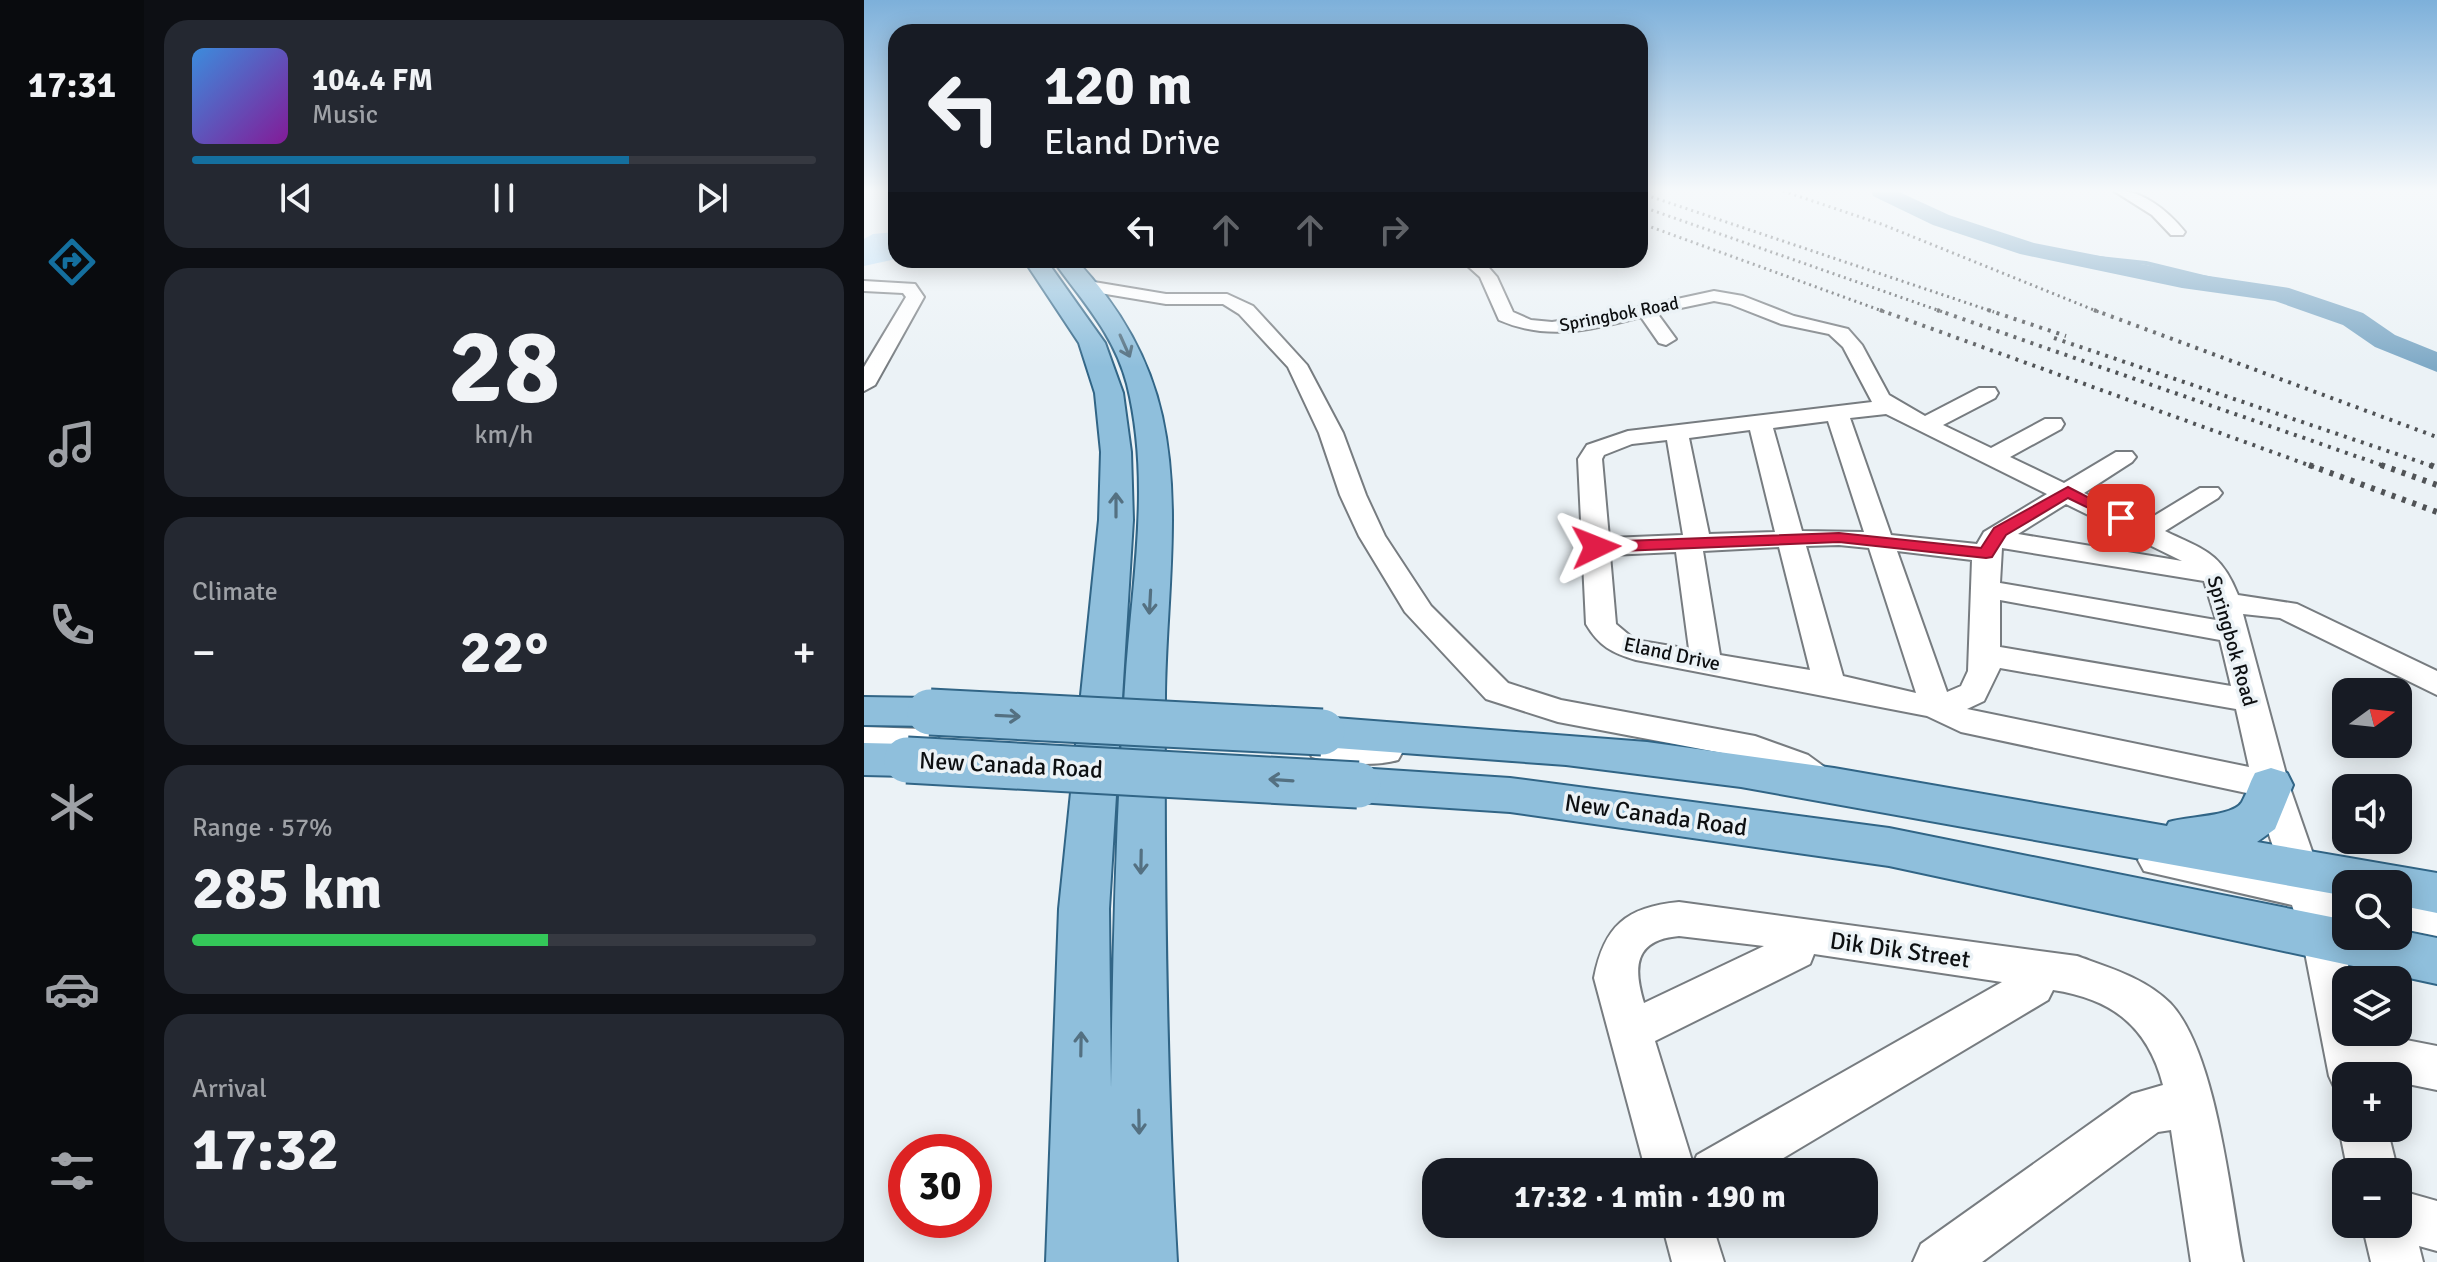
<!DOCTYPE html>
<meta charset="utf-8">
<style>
body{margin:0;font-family:Signika,sans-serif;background:#242831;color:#f1f3f6;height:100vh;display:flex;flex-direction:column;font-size:30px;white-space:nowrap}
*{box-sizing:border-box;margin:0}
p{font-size:26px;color:#9ea1a6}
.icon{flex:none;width:44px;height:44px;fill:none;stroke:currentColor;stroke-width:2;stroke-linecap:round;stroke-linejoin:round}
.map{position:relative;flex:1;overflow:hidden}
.panel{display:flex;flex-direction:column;gap:20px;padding:20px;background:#0d0f14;width:720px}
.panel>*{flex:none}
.guide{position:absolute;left:24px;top:24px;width:760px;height:244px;border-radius:24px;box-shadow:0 4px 20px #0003;background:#171b24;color:#f1f3f6;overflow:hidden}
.needle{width:52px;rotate:75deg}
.fabs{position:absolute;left:1468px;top:678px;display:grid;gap:16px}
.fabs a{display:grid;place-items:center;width:80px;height:80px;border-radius:16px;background:#171b24;box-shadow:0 4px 20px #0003;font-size:40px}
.speed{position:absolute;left:24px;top:1134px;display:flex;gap:16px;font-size:40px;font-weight:700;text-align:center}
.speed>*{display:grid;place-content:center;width:104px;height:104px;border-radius:50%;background:#171b24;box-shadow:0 4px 20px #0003;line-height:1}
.speed .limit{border:12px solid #d22;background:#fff;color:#111}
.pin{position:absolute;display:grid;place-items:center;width:68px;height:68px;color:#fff;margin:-34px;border-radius:16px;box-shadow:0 4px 12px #0006}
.me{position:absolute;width:88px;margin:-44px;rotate:88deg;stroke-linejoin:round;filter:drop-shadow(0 0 6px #0008)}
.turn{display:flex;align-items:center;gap:28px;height:168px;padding:0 24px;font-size:36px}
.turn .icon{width:104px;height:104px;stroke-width:2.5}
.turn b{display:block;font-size:56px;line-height:68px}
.lanes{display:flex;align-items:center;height:76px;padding:0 24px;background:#0003;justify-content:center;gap:40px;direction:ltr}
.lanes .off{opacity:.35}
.big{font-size:60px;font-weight:700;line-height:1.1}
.panel .card{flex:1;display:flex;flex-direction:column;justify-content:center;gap:12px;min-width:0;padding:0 28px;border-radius:24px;background:#242831}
.panel .dial{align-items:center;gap:0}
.dial b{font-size:104px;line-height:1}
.song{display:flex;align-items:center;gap:24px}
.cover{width:96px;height:96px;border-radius:12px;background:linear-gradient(135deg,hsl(210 70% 55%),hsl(290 70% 35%))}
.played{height:8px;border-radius:4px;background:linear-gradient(90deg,#146f9e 70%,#363941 70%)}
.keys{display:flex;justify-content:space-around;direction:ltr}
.heat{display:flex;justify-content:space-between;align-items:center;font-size:44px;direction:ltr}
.charge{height:12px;border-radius:6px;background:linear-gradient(90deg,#34c759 57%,#363941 0)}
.trip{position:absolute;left:558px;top:1158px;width:456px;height:80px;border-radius:24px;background:#171b24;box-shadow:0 4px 20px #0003;font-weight:700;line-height:80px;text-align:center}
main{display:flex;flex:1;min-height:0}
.tabs{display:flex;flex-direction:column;width:144px;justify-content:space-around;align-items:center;background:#090b0e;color:#9ea1a6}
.tabs .icon{width:56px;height:56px}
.tabs .selected{color:#146f9e}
.tabs b{font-size:36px;color:#f1f3f6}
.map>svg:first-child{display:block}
.green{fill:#bee0f8}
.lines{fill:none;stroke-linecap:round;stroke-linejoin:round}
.stream{stroke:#7ea9c6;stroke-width:4}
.river{fill:#7ea9c6;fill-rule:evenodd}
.minor-casing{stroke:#777c80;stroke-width:4}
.major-casing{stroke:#316586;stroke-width:4}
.minor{fill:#fff;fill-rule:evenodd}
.major{fill:#8fbfdc;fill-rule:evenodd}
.rail-far2{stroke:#505356;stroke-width:3;stroke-dasharray:2 4;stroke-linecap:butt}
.rail-far1{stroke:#505356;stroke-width:4;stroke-dasharray:3 6;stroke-linecap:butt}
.rail{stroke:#505356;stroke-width:6;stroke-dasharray:4 7;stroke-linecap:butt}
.major-bridge-casing{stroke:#316586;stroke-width:49;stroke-linecap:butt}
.major-bridge{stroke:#8fbfdc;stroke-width:45}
.oneway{stroke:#547081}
.route{fill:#e11d48;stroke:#92132f;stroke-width:2}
.labels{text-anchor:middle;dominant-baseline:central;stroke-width:7;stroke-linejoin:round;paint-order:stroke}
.far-street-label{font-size:18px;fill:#0d0f11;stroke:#ebf2f6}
.street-label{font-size:20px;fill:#0d0f11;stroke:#ebf2f6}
.near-street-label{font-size:24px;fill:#0d0f11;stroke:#ebf2f6}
</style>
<main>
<nav class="tabs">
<b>17:31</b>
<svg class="icon selected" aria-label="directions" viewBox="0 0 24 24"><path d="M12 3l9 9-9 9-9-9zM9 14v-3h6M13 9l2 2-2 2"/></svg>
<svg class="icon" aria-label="music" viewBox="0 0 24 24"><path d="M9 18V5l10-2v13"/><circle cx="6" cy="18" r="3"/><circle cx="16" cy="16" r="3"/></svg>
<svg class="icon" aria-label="phone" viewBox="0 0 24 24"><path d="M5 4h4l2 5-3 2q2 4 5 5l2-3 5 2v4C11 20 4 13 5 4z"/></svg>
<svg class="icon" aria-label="climate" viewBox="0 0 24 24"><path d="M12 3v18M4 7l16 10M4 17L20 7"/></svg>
<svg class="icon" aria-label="car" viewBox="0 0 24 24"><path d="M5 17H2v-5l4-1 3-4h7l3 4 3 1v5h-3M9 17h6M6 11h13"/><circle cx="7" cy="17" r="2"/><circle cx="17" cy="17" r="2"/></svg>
<svg class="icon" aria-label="filters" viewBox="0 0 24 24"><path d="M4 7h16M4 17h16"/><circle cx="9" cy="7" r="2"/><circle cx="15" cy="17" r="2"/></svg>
</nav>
<section class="panel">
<div class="card">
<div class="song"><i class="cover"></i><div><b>104.4 FM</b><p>Music</p></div></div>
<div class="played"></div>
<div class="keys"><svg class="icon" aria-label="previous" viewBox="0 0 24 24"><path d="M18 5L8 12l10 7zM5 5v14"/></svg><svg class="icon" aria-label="pause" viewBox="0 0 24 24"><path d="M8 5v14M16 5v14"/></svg><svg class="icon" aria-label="next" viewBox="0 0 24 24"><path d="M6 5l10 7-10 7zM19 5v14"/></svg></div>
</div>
<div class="card dial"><b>28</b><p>km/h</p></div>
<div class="card"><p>Climate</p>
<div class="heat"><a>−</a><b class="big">22°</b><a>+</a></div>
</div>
<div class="card"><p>Range · 57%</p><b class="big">285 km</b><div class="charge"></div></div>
<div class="card"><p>Arrival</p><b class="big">17:32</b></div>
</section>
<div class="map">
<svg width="1573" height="1262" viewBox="0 0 1573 1262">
<rect width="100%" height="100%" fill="#ebf2f6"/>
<polygon class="green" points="32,232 32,259 0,266 0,239 9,234"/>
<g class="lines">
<polyline class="stream" points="1179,252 1282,263 1401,292"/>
<polygon class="river" points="1007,191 1033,191 1085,215 1170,243 1318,272 1425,288 1499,313 1531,335 1573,352 1573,372 1511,347 1479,325 1411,301 1318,288 1156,254 1069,225 1009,196"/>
<defs>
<g id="minor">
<path d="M 1250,191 C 1278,189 1304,211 1321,232 L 1319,235 L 1307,235 L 1288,215 Z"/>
<path d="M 597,260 L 619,261 L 633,277 L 649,312 L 667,320 L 688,322 L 744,314 L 850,291 L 879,296 L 930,316 L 984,329 L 998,345 L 1025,395 L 1061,416 L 1115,388 L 1131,388 L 1134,393 L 1131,398 L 1079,425 L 1127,448 L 1181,419 L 1197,419 L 1200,424 L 1197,429 L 1146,457 L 1200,483 L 1252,452 L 1268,452 L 1272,457 L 1268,462 L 1220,493 L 1280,522 L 1336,488 L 1354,488 L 1358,493 L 1354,498 L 1301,531 C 1340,550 1357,552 1374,595 L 1433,604 L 1573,671 L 1573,695 L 1416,618 L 1379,614 L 1425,785 L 1458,880 L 1482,885 L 1482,917 L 1471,915 L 1488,980 L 1482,980 L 1482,1032 L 1501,1032 L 1573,1046 L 1573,1090 L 1534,1082 L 1534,1076 L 1482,1076 L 1482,1095 L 1472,1091 L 1465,1076 L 1438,937 L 1428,905 L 1280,871 L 1274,860 L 1280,849 L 1293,845 L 1417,871 L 1392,795 L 1097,732 L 1063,716 L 772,660 C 748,653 735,646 722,624 L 714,459 L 723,445 L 764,431 L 1008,402 L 979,347 L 965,334 L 917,324 L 866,304 L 850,301 L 793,313 L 812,339 L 802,345 L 795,343 L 777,317 C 728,330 683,341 635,320 L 616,277 ZM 1022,414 L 1183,494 L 1120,532 L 1113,544 L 1027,535 L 986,418 ZM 964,421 L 1000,532 L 938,531 L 909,428 ZM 886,430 L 911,532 L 845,534 L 825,438 ZM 803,440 L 819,535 L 745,538 L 738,459 L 740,455 L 768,444 ZM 1202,504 L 1318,561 L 1154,534 ZM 975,545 L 1005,548 L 1052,693 L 979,676 L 942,546 ZM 915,547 L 946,670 L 856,655 L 839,551 ZM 1138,548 L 1340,581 L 1352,620 L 1136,583 ZM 1033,551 L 1108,560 L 1104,671 L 1097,686 L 1083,692 ZM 812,552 L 825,649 L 771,640 L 752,624 L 746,555 ZM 1136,600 L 1356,640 L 1367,686 L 1136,647 ZM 1136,668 L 1372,709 L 1385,767 L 1103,709 L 1120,701 Z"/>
<polygon points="0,281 51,284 60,297 11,385 0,391 0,367 42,297 39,293 0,291"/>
<polygon points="224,281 302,294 363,294 389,306 443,365 479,433 502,495 521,536 567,606 644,683 697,700 891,736 944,755 970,774 976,783 970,792 958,796 946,792 920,773 874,756 694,722 622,699 541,612 495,536 476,495 455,433 424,367 375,314 359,304 302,304 218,290 215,286 218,282"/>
<polygon points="0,727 59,729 71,732 76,741 71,750 59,753 0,751"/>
<path d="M 460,736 L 522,739 L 534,742 L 539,751 L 534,760 C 510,767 472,764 448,757 L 443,748 L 448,739 Z"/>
<polygon points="1534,894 1573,902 1573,936 1534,928"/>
<path d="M 815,902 L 1213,956 C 1246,968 1281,978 1306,1003 C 1352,1051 1366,1194 1379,1262 L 1327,1262 L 1307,1130 L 1294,1132 L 1118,1262 L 1049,1262 L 1057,1244 L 1268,1094 L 1299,1085 C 1284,1027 1249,999 1189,990 L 1184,1000 L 896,1172 L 782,1172 L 730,978 C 740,926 762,907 815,902 ZM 815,936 L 900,946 L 780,1003 C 769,967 770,940 815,936 ZM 950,954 L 1138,982 L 833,1155 L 829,1164 L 791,1041 L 946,964 Z"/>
<polygon points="1482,1112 1482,1128 1523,1128 1534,1172 1484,1172 1475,1128"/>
<polygon points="1534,1190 1573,1201 1573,1251 1555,1246 1559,1262 1507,1262 1498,1224 1534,1224"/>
<polygon points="798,1224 848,1224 860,1262 808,1262"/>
</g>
<g id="major">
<path d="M 160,260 L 182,260 L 241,343 L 259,393 L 267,452 L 269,520 L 245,909 L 247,1088 C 249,954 252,820 261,687 C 267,587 288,484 263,384 C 250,334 218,301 189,260 L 212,260 C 254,305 285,356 298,416 C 318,507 302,602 301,694 C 300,883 302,1073 313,1262 L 182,1262 L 195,909 L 235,520 L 237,452 L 231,393 L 215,343 Z"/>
<polygon points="0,697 66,698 81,702 87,712 81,722 66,726 0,725"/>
<path d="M 458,717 L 783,742 L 970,768 L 1303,826 L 1305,822 C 1323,816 1369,817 1378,802 C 1383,793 1386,782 1391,773 L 1407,768 L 1423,773 L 1429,785 L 1411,829 L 1393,842 L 1573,873 L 1573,913 L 1534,905 L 1534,884 L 1482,884 L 1482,896 L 877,787 L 702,765 L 458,747 L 443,743 L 437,732 L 443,721 Z"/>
<polygon points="0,743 43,744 58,749 65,760 58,771 43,776 0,775"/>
<polygon points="494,768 646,778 1025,828 1482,920 1482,936 1534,936 1534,930 1573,938 1573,984 1025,866 646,812 494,802 478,797 472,785 478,773"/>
</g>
</defs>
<use href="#minor" class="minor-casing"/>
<use href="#major" class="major-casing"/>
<use href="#minor" class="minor"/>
<use href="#major" class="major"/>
<g class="rail-far2">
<polyline points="919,191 1020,225 1235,312"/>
<polyline points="776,193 1130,312"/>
<polyline points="776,206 1079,312"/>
<polyline points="776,223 1021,312"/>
</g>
<g class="rail-far1">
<polyline points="1016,310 1450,467"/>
<polyline points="1073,310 1523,467"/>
<polyline points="1124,310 1202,336"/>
<polyline points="1230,310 1573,437"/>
<polyline points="1190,338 1571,467"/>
</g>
<g class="rail">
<polyline points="1445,465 1573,512"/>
<polyline points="1517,465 1573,485"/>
<polyline points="1566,465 1573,468"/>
</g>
<defs>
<g id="major-bridge">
<polyline points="66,712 458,732"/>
<polyline points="43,760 494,785"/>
</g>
</defs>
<use href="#major-bridge" class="major-bridge-casing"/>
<use href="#major-bridge" class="major-bridge"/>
</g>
<defs><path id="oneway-shaft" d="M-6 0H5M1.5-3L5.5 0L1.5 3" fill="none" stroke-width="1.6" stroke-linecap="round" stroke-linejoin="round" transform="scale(2)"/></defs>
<g class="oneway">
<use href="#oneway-shaft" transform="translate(261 346) rotate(66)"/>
<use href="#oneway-shaft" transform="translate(252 505) rotate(-90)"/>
<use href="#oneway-shaft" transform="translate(286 602) rotate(93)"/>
<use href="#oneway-shaft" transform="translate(144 716) rotate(3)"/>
<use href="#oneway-shaft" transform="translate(417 780) rotate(-176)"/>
<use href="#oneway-shaft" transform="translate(277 862) rotate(91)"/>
<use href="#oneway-shaft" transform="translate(217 1044) rotate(-89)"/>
<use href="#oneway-shaft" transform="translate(275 1122) rotate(89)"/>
</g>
<linearGradient id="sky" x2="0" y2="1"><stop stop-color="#7db0da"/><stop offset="0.52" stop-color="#f6f9fb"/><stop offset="1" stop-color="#f6f9fb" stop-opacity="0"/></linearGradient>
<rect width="1573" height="367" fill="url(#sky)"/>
<polygon class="route" points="1204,487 1264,518 1262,521 1251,521 1204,498 1142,535 1128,557 1122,558 975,542 732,552 724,547 732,542 975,533 1117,548 1130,528"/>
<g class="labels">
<g class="far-street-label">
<text transform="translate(755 314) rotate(-11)">Springbok Road</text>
</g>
<g class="street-label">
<text transform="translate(1368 641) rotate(74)">Springbok Road</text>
<text transform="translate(808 654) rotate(12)">Eland Drive</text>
</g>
<g class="near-street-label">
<text transform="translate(147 765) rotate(3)">New Canada Road</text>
<text transform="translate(792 815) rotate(8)">New Canada Road</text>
<text transform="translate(1036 950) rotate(8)">Dik Dik Street</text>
</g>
</g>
</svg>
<div class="fabs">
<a><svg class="needle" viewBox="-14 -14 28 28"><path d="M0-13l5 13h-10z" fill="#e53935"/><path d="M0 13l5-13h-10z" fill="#9ea1a6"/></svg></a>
<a><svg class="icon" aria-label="sound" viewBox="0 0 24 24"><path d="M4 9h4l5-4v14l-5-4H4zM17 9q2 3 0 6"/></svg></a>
<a><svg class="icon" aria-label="search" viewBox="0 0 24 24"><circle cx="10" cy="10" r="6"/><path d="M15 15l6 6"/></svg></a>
<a><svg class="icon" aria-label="layers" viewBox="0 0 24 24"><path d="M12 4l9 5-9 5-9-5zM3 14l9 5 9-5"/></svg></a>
<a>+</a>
<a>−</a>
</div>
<div class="speed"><div class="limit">30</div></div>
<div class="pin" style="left:1257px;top:518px;background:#d93025"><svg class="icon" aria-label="arrive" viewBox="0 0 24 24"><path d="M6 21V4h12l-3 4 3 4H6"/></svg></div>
<svg class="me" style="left:732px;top:547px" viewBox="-20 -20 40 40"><path d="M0-17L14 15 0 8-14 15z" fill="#e11d48" stroke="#fff" stroke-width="4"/></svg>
<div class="trip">17:32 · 1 min · 190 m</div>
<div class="guide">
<div class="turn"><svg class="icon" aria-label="left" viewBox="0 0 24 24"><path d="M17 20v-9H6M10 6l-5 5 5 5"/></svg><div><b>120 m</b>Eland Drive</div></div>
<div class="lanes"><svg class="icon" aria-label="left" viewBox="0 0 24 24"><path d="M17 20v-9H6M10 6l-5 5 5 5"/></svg><svg class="icon off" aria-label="ahead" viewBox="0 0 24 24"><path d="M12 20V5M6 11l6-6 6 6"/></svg><svg class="icon off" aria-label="ahead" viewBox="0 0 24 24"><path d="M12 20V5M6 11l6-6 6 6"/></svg><svg class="icon off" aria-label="right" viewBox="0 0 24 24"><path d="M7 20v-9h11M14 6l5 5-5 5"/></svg></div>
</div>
</div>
</main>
